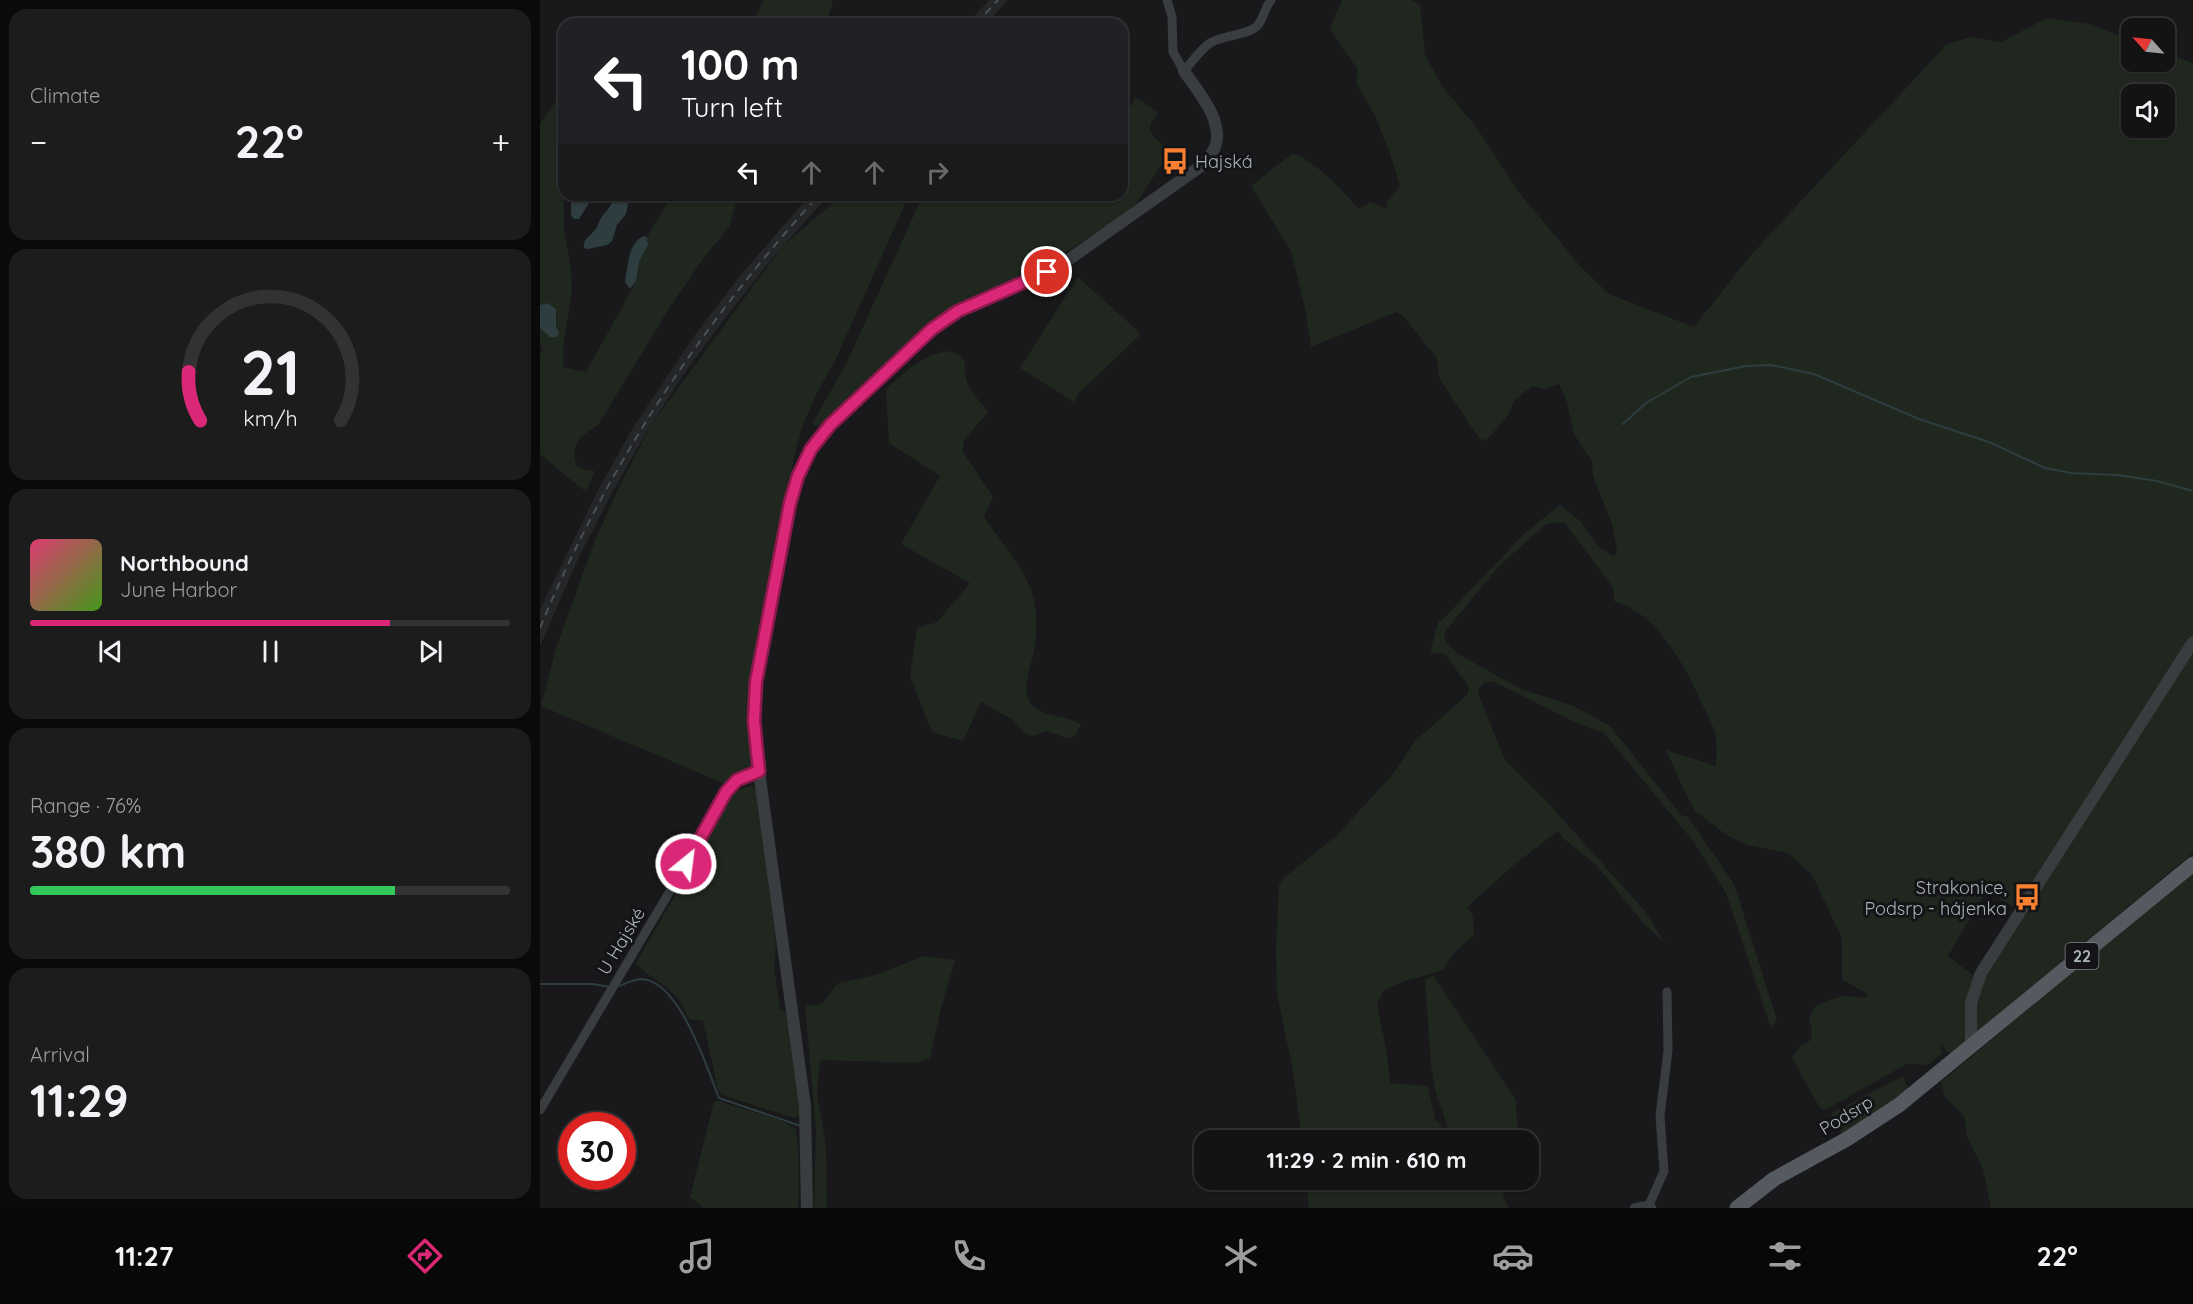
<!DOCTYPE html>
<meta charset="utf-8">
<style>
body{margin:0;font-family:Quicksand,sans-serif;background:#1c1c1d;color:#f1f3f6;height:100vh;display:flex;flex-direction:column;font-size:22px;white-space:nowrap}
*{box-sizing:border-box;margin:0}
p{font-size:20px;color:#9d9ea0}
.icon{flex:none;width:33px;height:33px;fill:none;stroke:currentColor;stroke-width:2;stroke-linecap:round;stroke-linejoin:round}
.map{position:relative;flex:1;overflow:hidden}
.side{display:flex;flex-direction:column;gap:9px;padding:9px;background:#0a0a0b;width:540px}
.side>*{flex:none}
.top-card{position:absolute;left:18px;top:18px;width:570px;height:183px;border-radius:18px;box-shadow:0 2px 4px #0004,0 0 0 2px #323234;background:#202124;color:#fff;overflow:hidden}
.needle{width:39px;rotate:297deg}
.tools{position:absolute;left:1581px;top:18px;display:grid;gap:12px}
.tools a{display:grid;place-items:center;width:54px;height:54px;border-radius:12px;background:#131314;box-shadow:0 2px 4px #0004,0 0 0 2px #323234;font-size:30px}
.speed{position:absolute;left:18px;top:1112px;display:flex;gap:12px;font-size:30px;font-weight:700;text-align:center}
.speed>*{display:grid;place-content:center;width:78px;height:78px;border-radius:50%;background:#131314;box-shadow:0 2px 4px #0004,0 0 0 2px #323234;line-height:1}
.speed .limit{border:9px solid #d22;background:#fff;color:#111}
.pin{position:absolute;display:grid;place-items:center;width:51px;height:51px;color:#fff;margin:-26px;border:3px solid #fff;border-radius:50%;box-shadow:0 2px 6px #0007}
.me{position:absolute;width:66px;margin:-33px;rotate:29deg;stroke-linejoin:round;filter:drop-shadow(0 0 4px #0008)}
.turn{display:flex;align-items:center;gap:21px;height:126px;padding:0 24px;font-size:27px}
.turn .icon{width:78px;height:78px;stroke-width:2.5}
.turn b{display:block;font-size:42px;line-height:51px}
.lanes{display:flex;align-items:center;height:57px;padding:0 24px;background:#0003;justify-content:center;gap:30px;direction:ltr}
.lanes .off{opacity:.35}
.big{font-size:45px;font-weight:700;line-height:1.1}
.side .tile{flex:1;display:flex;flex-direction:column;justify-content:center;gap:9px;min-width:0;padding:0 21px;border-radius:18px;background:#1c1c1d}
.side .dial{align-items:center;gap:0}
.dial svg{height:156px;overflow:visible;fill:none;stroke:#323234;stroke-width:7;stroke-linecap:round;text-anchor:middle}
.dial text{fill:#f1f3f6;stroke:none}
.song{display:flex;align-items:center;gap:18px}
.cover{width:72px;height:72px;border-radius:9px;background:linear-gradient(135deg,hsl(340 70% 55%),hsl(100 70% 35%))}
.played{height:6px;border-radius:3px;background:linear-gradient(90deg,#db2777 75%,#323234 75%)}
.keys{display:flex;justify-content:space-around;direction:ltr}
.heat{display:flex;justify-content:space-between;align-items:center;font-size:33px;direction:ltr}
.charge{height:9px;border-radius:4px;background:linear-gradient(90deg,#34c759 76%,#323234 0)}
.trip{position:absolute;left:654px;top:1130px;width:345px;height:60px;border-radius:18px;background:#131314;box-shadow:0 2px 4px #0004,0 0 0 2px #323234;font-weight:700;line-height:60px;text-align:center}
.menu{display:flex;height:96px;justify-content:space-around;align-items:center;background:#080808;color:#9d9ea0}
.menu .icon{width:42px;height:42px}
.menu .selected{color:#db2777}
.menu b{font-size:27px;color:#f1f3f6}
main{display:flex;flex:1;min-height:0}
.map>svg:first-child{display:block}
.built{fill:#252628}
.green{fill:#1f271e;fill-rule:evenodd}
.water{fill:#2e3d40}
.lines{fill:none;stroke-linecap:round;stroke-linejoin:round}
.stream{stroke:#2e3d40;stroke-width:2}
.minor{stroke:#393d40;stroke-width:9}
.tertiary{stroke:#393d40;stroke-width:12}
.primary{stroke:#555a60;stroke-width:15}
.rail{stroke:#4c5156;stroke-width:2;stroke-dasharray:8 6;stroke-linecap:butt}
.route-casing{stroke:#8e194d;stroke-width:15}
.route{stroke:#db2777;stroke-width:10}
.labels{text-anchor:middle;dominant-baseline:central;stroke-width:6;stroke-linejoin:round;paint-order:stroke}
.shield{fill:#141416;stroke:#7d848a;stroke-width:1.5}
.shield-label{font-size:16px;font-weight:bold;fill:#aab4bb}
.poi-label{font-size:18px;fill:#aab4bb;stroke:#141416;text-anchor:start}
.street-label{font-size:18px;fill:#aab4bb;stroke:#141416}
</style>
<main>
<section class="side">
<div class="tile"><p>Climate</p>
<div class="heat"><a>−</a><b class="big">22°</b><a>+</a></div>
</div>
<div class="tile dial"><svg viewBox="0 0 100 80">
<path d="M14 69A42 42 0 1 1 86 69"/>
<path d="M14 69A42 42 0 0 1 8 44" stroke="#db2777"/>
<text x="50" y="56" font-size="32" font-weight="700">21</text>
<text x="50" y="72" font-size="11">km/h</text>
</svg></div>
<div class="tile">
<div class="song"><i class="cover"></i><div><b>Northbound</b><p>June Harbor</p></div></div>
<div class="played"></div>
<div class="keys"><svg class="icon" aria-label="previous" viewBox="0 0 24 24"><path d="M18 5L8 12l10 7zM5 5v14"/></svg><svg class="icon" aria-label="pause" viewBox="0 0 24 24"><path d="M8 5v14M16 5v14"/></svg><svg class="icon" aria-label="next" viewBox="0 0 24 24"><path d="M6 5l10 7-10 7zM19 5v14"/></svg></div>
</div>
<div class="tile"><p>Range · 76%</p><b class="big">380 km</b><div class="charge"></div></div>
<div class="tile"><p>Arrival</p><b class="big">11:29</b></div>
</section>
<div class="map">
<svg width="1653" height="1208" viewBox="0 0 1653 1208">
<rect width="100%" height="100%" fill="#19191b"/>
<g class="built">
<polygon points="449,0 468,0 446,24 427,24"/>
<polygon points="270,195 289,195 236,254 189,313 146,371 106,433 72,493 38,559 0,646 0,611 5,599 60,486 94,426 154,336 199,277"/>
</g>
<g class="green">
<polygon points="224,0 293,0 287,24 212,24"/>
<path d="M 802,0 L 872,0 L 880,5 L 885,55 L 902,86 L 936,127 L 981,195 L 1041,267 L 1069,294 L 1154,327 L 1210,256 L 1407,44 L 1431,37 L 1461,42 L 1507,18 L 1549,24 L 1591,40 L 1592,62 L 1624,62 L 1625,53 L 1653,63 L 1653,853 L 1410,1054 L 1400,1044 L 1403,1053 L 1388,1065 L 1367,1064 L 1285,1110 L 1280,1108 L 1252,1058 L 1261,1046 L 1271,1040 L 1272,1028 L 1269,1021 L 1273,1009 C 1283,1002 1295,997 1307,996 C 1315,996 1320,1000 1328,996 C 1322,988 1310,986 1302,979 L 1302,938 L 1272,875 L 1248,853 L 1208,845 L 1188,836 L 1155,811 L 1140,782 L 1126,750 L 1176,766 C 1176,756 1178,743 1175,733 C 1173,725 1168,716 1164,708 C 1146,668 1119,614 1074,601 L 1074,589 L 1024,522 L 1006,524 L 958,567 L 904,633 L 906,642 L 920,655 L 981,689 L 1034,706 L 1070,726 L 1141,815 L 1148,817 L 1194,884 L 1237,1020 L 1231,1029 L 1186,893 L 1153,841 L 1064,733 L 1041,725 L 954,682 L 945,682 L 939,688 L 938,694 L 965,760 L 1009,804 L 1104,910 L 1125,943 L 1104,924 L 1057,866 L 1024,839 L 1018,831 L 975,864 L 927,907 L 933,916 L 934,935 C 923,945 908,956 904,970 L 865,981 L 843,991 L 837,1004 L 847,1054 L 850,1083 L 888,1086 L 895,1119 L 900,1124 L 906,1140 L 762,1140 L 753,1071 L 737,994 L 736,952 L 739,884 L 745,877 L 797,835 L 854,773 L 875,741 L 927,695 L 929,687 L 905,654 L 890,653 L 898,622 L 903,619 L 985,533 L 1020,505 L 1040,521 L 1058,546 L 1074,557 L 1077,550 L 1072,524 L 1053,476 L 1052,461 L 1034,434 L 1026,399 L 1019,384 L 1004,389 L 992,386 L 974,401 L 969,414 L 946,441 L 939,438 L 899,378 L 897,358 L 862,315 L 856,312 L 771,347 L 765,308 L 751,251 L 711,186 L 753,153 C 781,166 799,187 819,209 L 830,202 L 848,209 L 846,202 L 860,186 L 849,151 L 835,116 L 816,83 L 818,70 L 790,29 ZM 1592,94 L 1624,94 L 1624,128 L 1592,128 ZM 1446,891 L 1477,909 L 1433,975 L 1408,956 Z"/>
<path d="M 23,86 L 24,230 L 31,268 L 32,290 L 23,349 L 23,367 L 46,372 L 96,282 L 99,262 L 108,245 L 107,237 L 131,197 L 135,195 L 198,195 L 190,225 L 160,263 L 128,310 L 58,425 C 41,437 29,443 37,466 L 46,470 L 55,471 L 46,492 L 0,454 L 0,354 L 3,349 L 0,345 L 0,328 L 16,327 L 17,314 L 7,303 L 0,305 L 0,124 L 14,104 Z"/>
<polygon points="595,97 618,112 611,123 610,129 613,136 623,145 625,159 596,204 583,215 498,270 404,313 384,327 338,374 304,402 279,427 272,424 306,364 383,195 478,195 489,201 488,195 582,195 582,114 586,117"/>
<polygon points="302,195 369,195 296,359 277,393 262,427 255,453 207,711 215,760 212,768 195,775 185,784 1,706 16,648 54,543 78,489 111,425 242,247"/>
<polygon points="538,277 601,334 539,393 534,402 480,368"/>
<path d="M 407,351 C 434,356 420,366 428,384 C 432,393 441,403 448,412 L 424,440 L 423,452 L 453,497 L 444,517 C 460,541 488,571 494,600 C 498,618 497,637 493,655 C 490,670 481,689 491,704 C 501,718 528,714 541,725 L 534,737 L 527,738 L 507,731 L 493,736 L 485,733 L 471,719 L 441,702 L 423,741 L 392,732 L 370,676 L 377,628 L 397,622 L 430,583 L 361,544 L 400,476 L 349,443 L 346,389 C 365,372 382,355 407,351 Z"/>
<path d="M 211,786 L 217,791 L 236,945 L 234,967 L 240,1009 L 250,1016 L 251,1030 L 249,1037 L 254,1040 L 260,1115 L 254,1118 L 185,1096 L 178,1090 L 163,1021 L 149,1019 C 145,1011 140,1000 134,994 C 126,985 99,970 96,963 L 193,794 L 203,788 Z"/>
<polygon points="1653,871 1653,1208 1451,1208 1443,1169 1427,1137 1424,1116 1405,1097 1401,1082"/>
<path d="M 384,956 L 415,960 L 402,1004 L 390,1058 L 377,1063 L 280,1060 L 277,1094 L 286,1146 L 287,1208 L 274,1208 L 276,1131 L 265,1004 C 284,1010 287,996 298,983 L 335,975 Z"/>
<polygon points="893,975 976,1100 978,1140 912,1140 895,1090 891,1065 885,981"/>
<polygon points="1363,1076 1369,1091 1302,1134 1290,1114"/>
<path d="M 180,1101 C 204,1111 235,1115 256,1129 L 259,1165 L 258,1208 L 164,1208 L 150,1197 L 174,1102 Z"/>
<path d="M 766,1179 L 958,1179 C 964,1188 962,1199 969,1208 L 769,1208 Z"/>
</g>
<g class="water">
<polygon points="31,195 54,195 39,219 34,219 31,215"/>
<path d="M 73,195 L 90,195 L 86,214 L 77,225 L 72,241 L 67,245 L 48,249 L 44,248 C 43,239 48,238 53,232 C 57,229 58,224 60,220 C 65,211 74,206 73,195 Z"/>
<path d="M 104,236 L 107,237 L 108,245 L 99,262 L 96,281 L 90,289 L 85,282 C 88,267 88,242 104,236 Z"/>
<polygon points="7,303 16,309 16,327 19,333 17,337 10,337 0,328 0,305"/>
</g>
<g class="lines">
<g class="stream">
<polyline points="1083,424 1106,403 1151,377 1206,366 1231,365 1274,374 1379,419 1449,442 1505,468 1531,473 1578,475 1617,481 1653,491"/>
<polyline points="0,984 53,984 70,987"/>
<path d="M 79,986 C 85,984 94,979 101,979 C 140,980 167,1069 179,1098 L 261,1126"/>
</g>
<g class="minor">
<path d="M 627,0 L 632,17 L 633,52 L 644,71 C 652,62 660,50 670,43 C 683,35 710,35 718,25 C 724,17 725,7 731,0"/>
<polyline points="0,1110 146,864 186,792 197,780 219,771"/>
<polyline points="1094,1208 1109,1205"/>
<polyline points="1112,1208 1109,1205 1124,1171 1120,1116 1128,1051 1127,992"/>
</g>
<g class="tertiary">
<polyline points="1431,1047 1431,1003 1441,973 1653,642"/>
<path d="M 267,1208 L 265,1106 L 219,771 L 214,721 L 216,682 L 250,503 L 258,476 L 271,449 L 290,425 L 392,329 L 418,311 L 493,279 L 521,265 L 661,166 C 666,160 673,154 675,147 C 685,122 657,90 644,71"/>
</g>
<polyline class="primary" points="1197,1208 1234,1179 1307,1139 1359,1105 1653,864"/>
<g class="rail">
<polyline points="436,24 458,0"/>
<path d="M 0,628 C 66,467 162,323 279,195"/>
</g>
</g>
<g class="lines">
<defs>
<polyline id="route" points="146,864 186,792 197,780 219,771 214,721 216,682 250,503 258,476 271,449 290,425 392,329 418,311 507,272"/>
</defs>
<use href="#route" class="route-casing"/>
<use href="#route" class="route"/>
</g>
<defs>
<symbol id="bus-bare" viewBox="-9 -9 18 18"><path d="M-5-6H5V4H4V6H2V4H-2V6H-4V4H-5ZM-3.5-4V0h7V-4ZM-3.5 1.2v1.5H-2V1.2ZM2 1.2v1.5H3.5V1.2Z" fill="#fc8030" stroke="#141416" stroke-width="2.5" paint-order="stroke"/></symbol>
</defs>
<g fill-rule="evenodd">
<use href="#bus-bare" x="616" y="142" width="38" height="38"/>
<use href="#bus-bare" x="1468" y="878" width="38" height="38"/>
</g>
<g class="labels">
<rect class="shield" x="1525.5" y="943" width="33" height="26" rx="4.5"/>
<g class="shield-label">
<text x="1542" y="956">22</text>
</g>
<g class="poi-label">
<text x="655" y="161">Hajská</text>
<text x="1467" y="887" text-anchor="end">Strakonice,<tspan x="1467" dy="21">Podsrp - hájenka</tspan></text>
</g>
<g class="street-label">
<text transform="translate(81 941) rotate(-59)">U Hajské</text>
<text transform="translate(1306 1115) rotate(-31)">Podsrp</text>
</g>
</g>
</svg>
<div class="tools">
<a><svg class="needle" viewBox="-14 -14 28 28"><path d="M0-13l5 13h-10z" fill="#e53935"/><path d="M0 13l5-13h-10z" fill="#9d9ea0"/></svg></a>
<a><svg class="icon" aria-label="sound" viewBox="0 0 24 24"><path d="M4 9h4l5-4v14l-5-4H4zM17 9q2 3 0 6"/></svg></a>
</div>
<div class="speed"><div class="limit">30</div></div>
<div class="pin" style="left:507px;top:272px;background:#d93025"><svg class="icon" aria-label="arrive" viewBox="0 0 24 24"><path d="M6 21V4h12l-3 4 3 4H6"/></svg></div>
<svg class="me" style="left:146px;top:864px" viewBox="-20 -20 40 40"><circle r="17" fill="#db2777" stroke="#fff" stroke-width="3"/><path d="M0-11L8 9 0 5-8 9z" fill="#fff"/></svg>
<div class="trip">11:29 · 2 min · 610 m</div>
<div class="top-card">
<div class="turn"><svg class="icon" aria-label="left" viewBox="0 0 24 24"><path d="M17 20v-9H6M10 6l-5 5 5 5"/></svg><div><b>100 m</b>Turn left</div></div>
<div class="lanes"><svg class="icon" aria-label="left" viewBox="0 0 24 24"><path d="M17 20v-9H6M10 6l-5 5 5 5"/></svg><svg class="icon off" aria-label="ahead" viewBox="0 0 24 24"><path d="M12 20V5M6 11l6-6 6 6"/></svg><svg class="icon off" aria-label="ahead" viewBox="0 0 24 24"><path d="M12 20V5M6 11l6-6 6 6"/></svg><svg class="icon off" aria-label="right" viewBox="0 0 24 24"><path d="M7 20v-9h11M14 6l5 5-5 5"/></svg></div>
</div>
</div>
</main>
<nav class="menu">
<b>11:27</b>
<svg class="icon selected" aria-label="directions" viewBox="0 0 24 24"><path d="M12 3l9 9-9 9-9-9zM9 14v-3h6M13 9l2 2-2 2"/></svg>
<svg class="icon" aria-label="music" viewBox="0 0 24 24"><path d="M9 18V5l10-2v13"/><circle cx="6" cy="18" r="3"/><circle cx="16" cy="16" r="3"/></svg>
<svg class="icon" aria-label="phone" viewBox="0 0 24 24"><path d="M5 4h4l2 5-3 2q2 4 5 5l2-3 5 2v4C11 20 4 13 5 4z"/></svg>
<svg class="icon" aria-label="climate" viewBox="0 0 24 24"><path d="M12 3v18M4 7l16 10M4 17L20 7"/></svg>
<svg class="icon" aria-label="car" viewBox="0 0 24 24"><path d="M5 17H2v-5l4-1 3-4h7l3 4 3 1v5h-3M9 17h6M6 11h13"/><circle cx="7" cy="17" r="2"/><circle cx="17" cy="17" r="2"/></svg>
<svg class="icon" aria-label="filters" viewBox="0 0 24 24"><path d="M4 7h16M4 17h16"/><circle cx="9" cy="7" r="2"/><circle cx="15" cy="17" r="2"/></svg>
<b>22°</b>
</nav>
